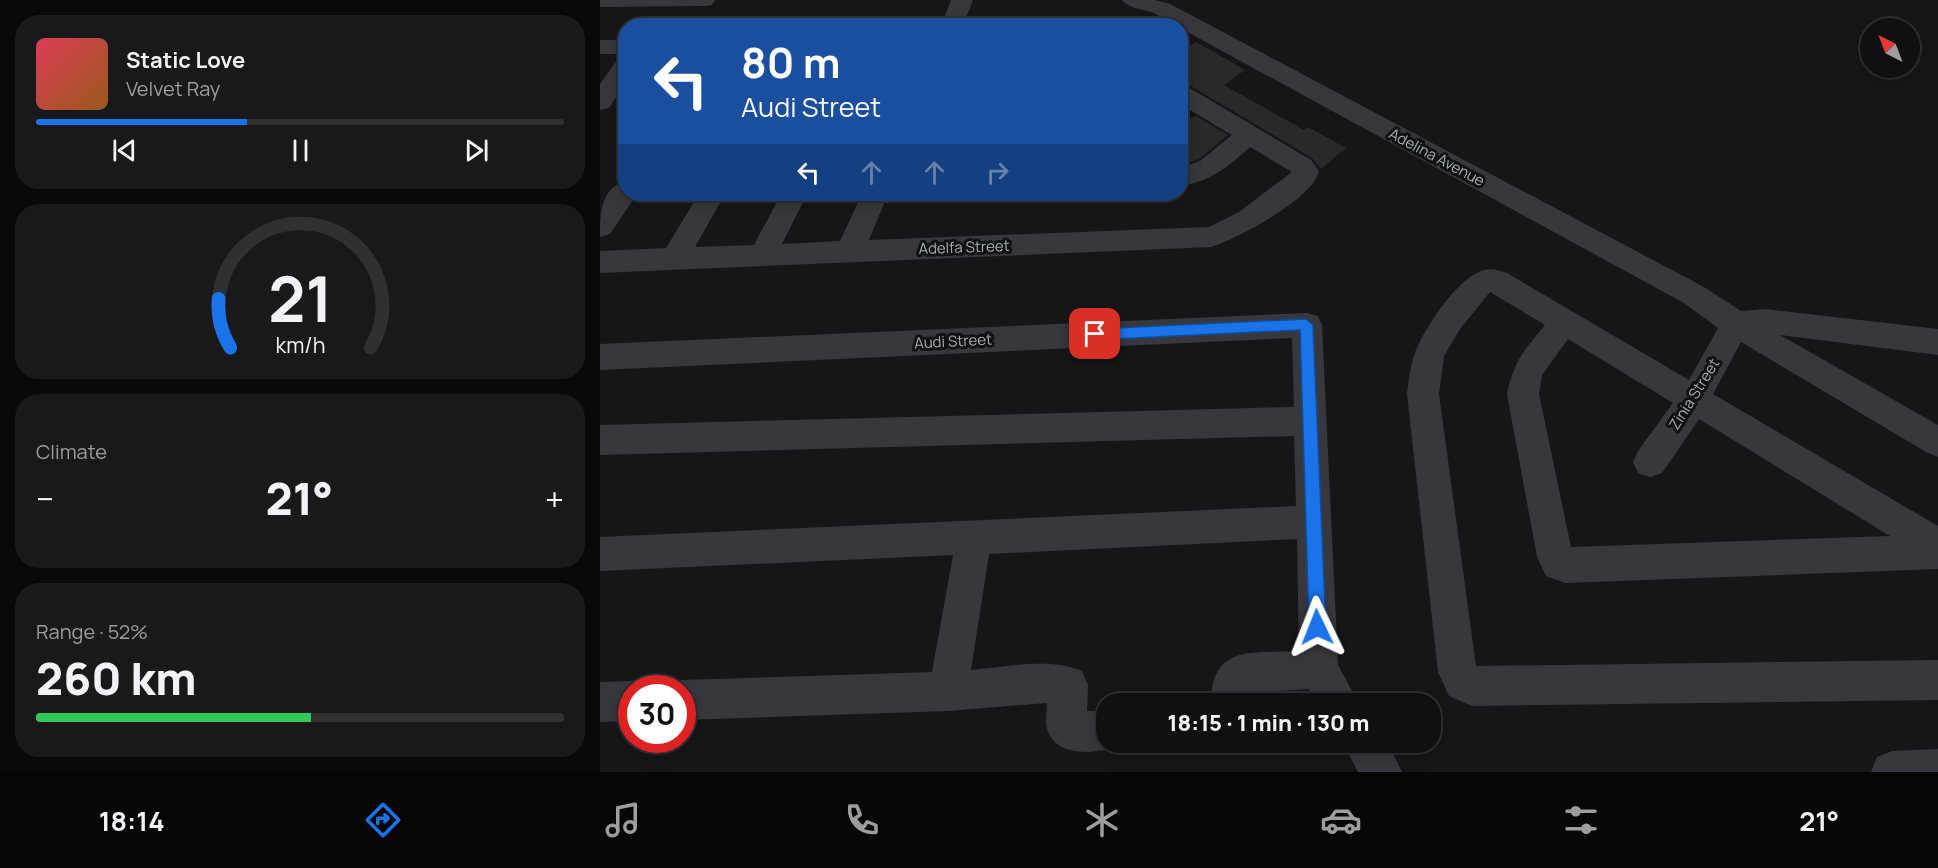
<!DOCTYPE html>
<meta charset="utf-8">
<style>
body{margin:0;font-family:Manrope,sans-serif;background:#19191b;color:#f1f3f6;height:100vh;display:flex;flex-direction:column;font-size:22px;white-space:nowrap}
*{box-sizing:border-box;margin:0}
p{font-size:20px;color:#9c9d9f}
.icon{flex:none;width:33px;height:33px;fill:none;stroke:currentColor;stroke-width:2;stroke-linecap:round;stroke-linejoin:round}
.map{position:relative;flex:1;overflow:hidden}
.sheet{display:flex;flex-direction:column;gap:15px;padding:15px;background:#09090a;width:600px}
.sheet>*{flex:none}
.banner{position:absolute;left:18px;top:18px;width:570px;height:183px;border-radius:24px;box-shadow:0 3px 15px #0003,0 0 0 2px #303032;background:#1a4fa0;color:#fff;overflow:hidden}
.needle{width:39px;rotate:318deg}
.controls{position:absolute;left:1260px;top:18px;display:grid;gap:12px}
.controls a{display:grid;place-items:center;width:60px;height:60px;border-radius:50%;background:#101012;box-shadow:0 3px 15px #0003,0 0 0 2px #303032;font-size:30px}
.speed{position:absolute;left:18px;top:675px;display:flex;gap:12px;font-size:30px;font-weight:700;text-align:center}
.speed>*{display:grid;place-content:center;width:78px;height:78px;border-radius:50%;background:#101012;box-shadow:0 3px 15px #0003,0 0 0 2px #303032;line-height:1}
.speed .limit{border:9px solid #d22;background:#fff;color:#111}
.pin{position:absolute;display:grid;place-items:center;width:51px;height:51px;color:#fff;margin:-26px;border-radius:12px;box-shadow:0 3px 9px #0006}
.me{position:absolute;width:66px;margin:-33px;rotate:358deg;stroke-linejoin:round;filter:drop-shadow(0 0 4px #0008)}
.turn{display:flex;align-items:center;gap:21px;height:126px;padding:0 24px;font-size:27px}
.turn .icon{width:78px;height:78px;stroke-width:2.5}
.turn b{display:block;font-size:42px;line-height:51px}
.lanes{display:flex;align-items:center;height:57px;padding:0 24px;background:#0003;justify-content:center;gap:30px;direction:ltr}
.lanes .off{opacity:.35}
.big{font-size:45px;font-weight:800;line-height:1.1}
.sheet .tile{flex:1;display:flex;flex-direction:column;justify-content:center;gap:9px;min-width:0;padding:0 21px;border-radius:24px;background:#19191b}
.sheet .dial{align-items:center;gap:0}
.dial svg{height:156px;overflow:visible;fill:none;stroke:#303032;stroke-width:7;stroke-linecap:round;text-anchor:middle}
.dial text{fill:#f1f3f6;stroke:none}
.song{display:flex;align-items:center;gap:18px}
.cover{width:72px;height:72px;border-radius:9px;background:linear-gradient(135deg,hsl(350 70% 55%),hsl(30 70% 35%))}
.played{height:6px;border-radius:3px;background:linear-gradient(90deg,#1a73e8 40%,#303032 40%)}
.keys{display:flex;justify-content:space-around;direction:ltr}
.heat{display:flex;justify-content:space-between;align-items:center;font-size:33px;direction:ltr}
.charge{height:9px;border-radius:4px;background:linear-gradient(90deg,#34c759 52%,#303032 0)}
.trip{position:absolute;left:496px;top:693px;width:345px;height:60px;border-radius:24px;background:#101012;box-shadow:0 3px 15px #0003,0 0 0 2px #303032;font-weight:800;line-height:60px;text-align:center}
.menu{display:flex;height:96px;justify-content:space-around;align-items:center;background:#060607;color:#9c9d9f}
.menu .icon{width:42px;height:42px}
.menu .on{color:#1a73e8}
.menu b{font-size:27px;color:#f1f3f6}
main{display:flex;flex:1;min-height:0}
.map>svg:first-child{display:block}
.building{fill:#29292c}
.lines{fill:none;stroke-linecap:round;stroke-linejoin:round}
.street{fill:#37383e;fill-rule:evenodd}
.route{fill:#1a73e8;stroke:#114b97;stroke-width:1.5}
.labels{text-anchor:middle;dominant-baseline:central;stroke-width:6;stroke-linejoin:round;paint-order:stroke}
.street-label{font-size:15px;fill:#a7aeb9;stroke:#111113}
</style>
<main>
<section class="sheet">
<div class="tile">
<div class="song"><i class="cover"></i><div><b>Static Love</b><p>Velvet Ray</p></div></div>
<div class="played"></div>
<div class="keys"><svg class="icon" aria-label="previous" viewBox="0 0 24 24"><path d="M18 5L8 12l10 7zM5 5v14"/></svg><svg class="icon" aria-label="pause" viewBox="0 0 24 24"><path d="M8 5v14M16 5v14"/></svg><svg class="icon" aria-label="next" viewBox="0 0 24 24"><path d="M6 5l10 7-10 7zM19 5v14"/></svg></div>
</div>
<div class="tile dial"><svg viewBox="0 0 100 80">
<path d="M14 69A42 42 0 1 1 86 69"/>
<path d="M14 69A42 42 0 0 1 8 44" stroke="#1a73e8"/>
<text x="50" y="56" font-size="32" font-weight="700">21</text>
<text x="50" y="72" font-size="11">km/h</text>
</svg></div>
<div class="tile"><p>Climate</p>
<div class="heat"><a>−</a><b class="big">21°</b><a>+</a></div>
</div>
<div class="tile"><p>Range · 52%</p><b class="big">260 km</b><div class="charge"></div></div>
</section>
<div class="map">
<svg width="1338" height="772" viewBox="0 0 1338 772">
<rect width="100%" height="100%" fill="#161618"/>
<g class="building">
<polygon points="596,42 645,70 624,85 704,130 708,127 746,148 721,169 712,158 589,85 580,83 580,52"/>
<polygon points="596,116 628,135 599,159 588,163 580,157 580,125"/>
</g>
<g class="lines">
<g class="street">
<polygon points="0,0 115,0 112,5 104,6 0,7"/>
<polygon points="351,0 373,0 363,26 341,26"/>
<path d="M 522,0 L 555,0 L 570,4 L 1104,287 L 1141,311 L 1166,309 L 1338,329 L 1338,355 L 1180,335 L 1338,425 L 1338,457 L 1326,452 L 1141,342 L 1113,394 L 1338,526 L 1338,569 L 965,583 L 946,576 L 937,557 L 907,394 C 914,360 924,351 945,325 L 890,292 L 860,329 L 844,356 L 839,394 L 876,666 L 1338,660 L 1338,700 L 872,706 L 849,696 L 838,672 L 807,394 C 809,381 810,365 815,353 C 824,329 859,275 885,270 C 892,268 900,271 907,273 L 1089,380 L 1118,328 L 1084,303 L 580,28 L 580,26 C 571,25 563,17 554,13 C 543,9 529,9 522,0 ZM 968,339 L 1073,403 L 1038,451 L 1033,462 L 1038,473 L 1050,477 L 1062,473 L 1099,419 L 1290,536 L 971,547 L 939,394 L 942,375 Z"/>
<rect x="0" y="40" width="26" height="14"/>
<polygon points="26,57 26,82 9,108 0,110 0,84 18,59"/>
<path d="M 580,85 L 588,87 L 711,160 L 719,171 C 714,198 637,239 611,247 L 0,273 L 0,251 L 66,248 L 99,194 L 125,194 L 95,247 L 154,245 L 181,194 L 207,194 L 182,244 L 240,241 L 262,194 L 288,194 L 269,240 L 609,227 L 639,212 L 692,172 L 650,147 C 629,166 610,182 580,186 L 580,168 L 600,161 L 632,135 L 580,104 Z"/>
<path d="M 26,181 L 26,194 L 37,194 L 10,234 L 0,237 C 0,215 0,188 26,181 Z"/>
<path d="M 707,313 L 718,316 L 722,325 L 738,665 L 759,704 L 717,704 L 709,689 L 651,693 L 651,704 L 611,704 C 611,643 654,654 699,651 L 697,539 L 389,554 L 371,670 C 407,667 448,657 482,671 L 488,685 L 487,711 L 507,711 L 507,742 L 522,742 L 521,745 C 497,755 449,759 446,722 C 446,716 447,709 447,703 L 348,711 L 82,720 L 82,688 L 67,688 L 82,680 L 332,672 L 353,555 L 0,571 L 0,537 L 696,506 L 694,436 L 0,455 L 0,425 L 694,407 L 692,338 L 0,370 L 0,344 Z"/>
<polygon points="32,681 47,688 32,688 32,721 0,722 0,682"/>
<polygon points="743,742 787,742 802,772 758,772"/>
<polygon points="1338,749 1338,772 1271,772 1277,757 1292,751"/>
</g>
</g>
<polygon class="route" points="706,319 713,325 726,627 723,633 717,635 712,633 709,627 700,330 495,340 488,334 495,329"/>
<g class="labels">
<g class="street-label">
<text transform="translate(837 157) rotate(28)">Adelina Avenue</text>
<text transform="translate(364 247) rotate(-2)">Adelfa Street</text>
<text transform="translate(353 341) rotate(-3)">Audi Street</text>
<text transform="translate(1094 394) rotate(-58)">Zinia Street</text>
</g>
</g>
</svg>
<div class="controls">
<a><svg class="needle" viewBox="-14 -14 28 28"><path d="M0-13l5 13h-10z" fill="#e53935"/><path d="M0 13l5-13h-10z" fill="#9c9d9f"/></svg></a>
</div>
<div class="speed"><div class="limit">30</div></div>
<div class="pin" style="left:495px;top:334px;background:#d93025"><svg class="icon" aria-label="arrive" viewBox="0 0 24 24"><path d="M6 21V4h12l-3 4 3 4H6"/></svg></div>
<svg class="me" style="left:717px;top:627px" viewBox="-20 -20 40 40"><path d="M0-17L14 15 0 8-14 15z" fill="#1a73e8" stroke="#fff" stroke-width="4"/></svg>
<div class="trip">18:15 · 1 min · 130 m</div>
<div class="banner">
<div class="turn"><svg class="icon" aria-label="left" viewBox="0 0 24 24"><path d="M17 20v-9H6M10 6l-5 5 5 5"/></svg><div><b>80 m</b>Audi Street</div></div>
<div class="lanes"><svg class="icon" aria-label="left" viewBox="0 0 24 24"><path d="M17 20v-9H6M10 6l-5 5 5 5"/></svg><svg class="icon off" aria-label="ahead" viewBox="0 0 24 24"><path d="M12 20V5M6 11l6-6 6 6"/></svg><svg class="icon off" aria-label="ahead" viewBox="0 0 24 24"><path d="M12 20V5M6 11l6-6 6 6"/></svg><svg class="icon off" aria-label="right" viewBox="0 0 24 24"><path d="M7 20v-9h11M14 6l5 5-5 5"/></svg></div>
</div>
</div>
</main>
<nav class="menu">
<b>18:14</b>
<svg class="icon on" aria-label="directions" viewBox="0 0 24 24"><path d="M12 3l9 9-9 9-9-9zM9 14v-3h6M13 9l2 2-2 2"/></svg>
<svg class="icon" aria-label="music" viewBox="0 0 24 24"><path d="M9 18V5l10-2v13"/><circle cx="6" cy="18" r="3"/><circle cx="16" cy="16" r="3"/></svg>
<svg class="icon" aria-label="phone" viewBox="0 0 24 24"><path d="M5 4h4l2 5-3 2q2 4 5 5l2-3 5 2v4C11 20 4 13 5 4z"/></svg>
<svg class="icon" aria-label="climate" viewBox="0 0 24 24"><path d="M12 3v18M4 7l16 10M4 17L20 7"/></svg>
<svg class="icon" aria-label="car" viewBox="0 0 24 24"><path d="M5 17H2v-5l4-1 3-4h7l3 4 3 1v5h-3M9 17h6M6 11h13"/><circle cx="7" cy="17" r="2"/><circle cx="17" cy="17" r="2"/></svg>
<svg class="icon" aria-label="filters" viewBox="0 0 24 24"><path d="M4 7h16M4 17h16"/><circle cx="9" cy="7" r="2"/><circle cx="15" cy="17" r="2"/></svg>
<b>21°</b>
</nav>
